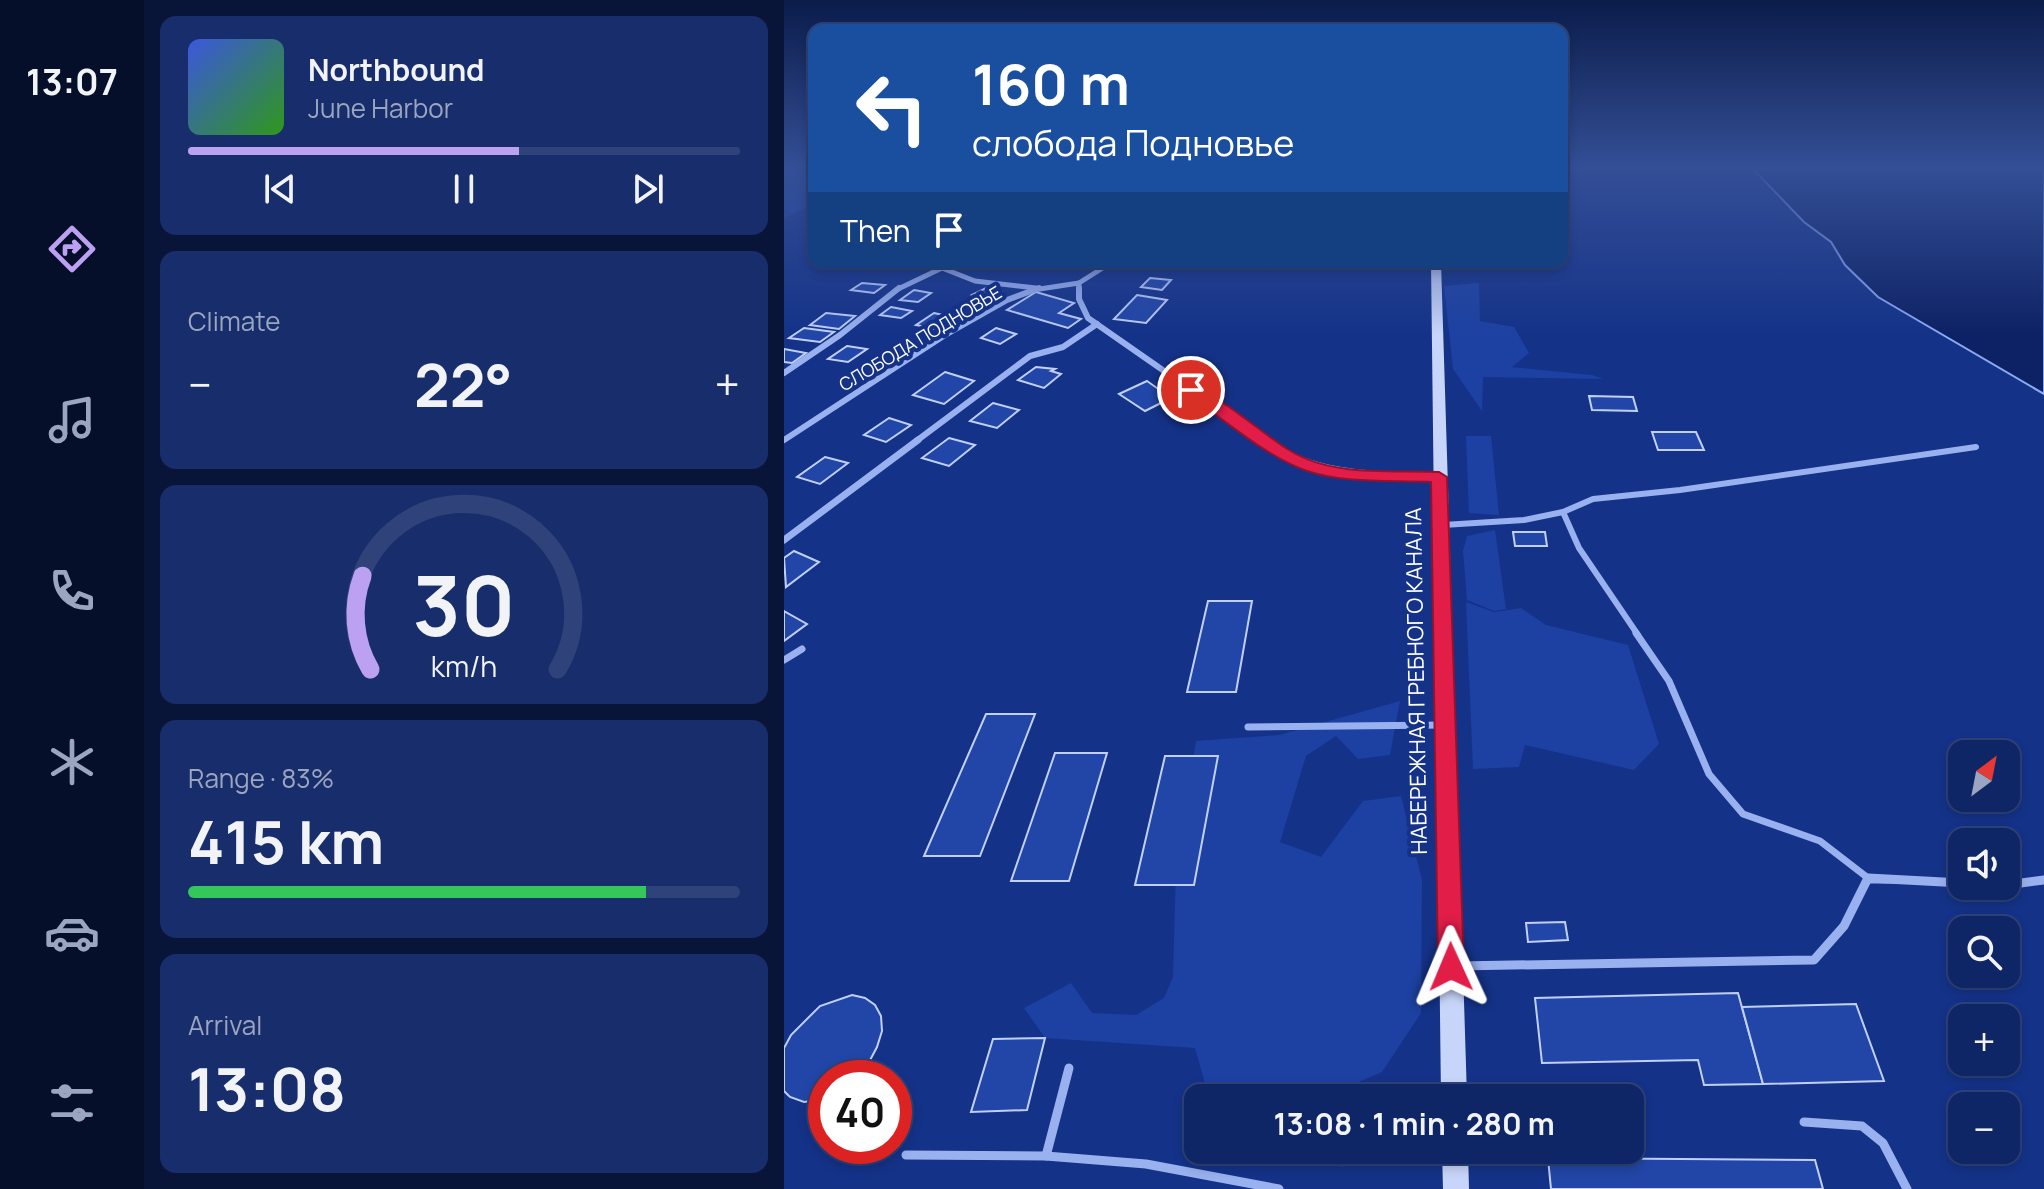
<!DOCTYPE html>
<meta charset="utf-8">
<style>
body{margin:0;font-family:Manrope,sans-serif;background:#182e6c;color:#f1f3f6;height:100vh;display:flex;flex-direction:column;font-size:30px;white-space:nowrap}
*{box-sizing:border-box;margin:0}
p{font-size:26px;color:#9ba5bf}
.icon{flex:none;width:44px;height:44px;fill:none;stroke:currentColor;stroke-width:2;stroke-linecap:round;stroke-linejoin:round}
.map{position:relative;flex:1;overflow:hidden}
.side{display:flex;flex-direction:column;gap:16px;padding:16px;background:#081538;width:640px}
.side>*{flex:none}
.banner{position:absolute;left:24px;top:24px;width:760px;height:244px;border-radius:16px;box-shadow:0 4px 12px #0003,0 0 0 2px #2f437a;background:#1a4fa0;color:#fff;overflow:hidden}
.needle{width:52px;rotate:32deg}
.controls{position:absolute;left:1164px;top:740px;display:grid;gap:16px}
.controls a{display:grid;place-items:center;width:72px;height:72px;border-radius:16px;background:#0f2666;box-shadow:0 4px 12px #0003,0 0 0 2px #2f437a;font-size:40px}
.speed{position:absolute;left:24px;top:1060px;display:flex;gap:16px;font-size:40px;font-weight:700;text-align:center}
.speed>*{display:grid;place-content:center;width:104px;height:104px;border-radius:50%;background:#0f2666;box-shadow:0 4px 12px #0003,0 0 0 2px #2f437a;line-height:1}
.speed .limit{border:12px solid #d22;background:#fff;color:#111}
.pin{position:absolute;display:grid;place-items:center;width:68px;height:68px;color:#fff;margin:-34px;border:4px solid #fff;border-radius:50%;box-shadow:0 2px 8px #0007}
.me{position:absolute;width:88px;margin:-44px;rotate:359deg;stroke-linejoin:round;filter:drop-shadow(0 0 6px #0008)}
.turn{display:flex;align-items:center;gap:28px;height:168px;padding:0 32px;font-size:36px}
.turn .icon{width:104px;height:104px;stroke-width:2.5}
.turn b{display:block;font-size:56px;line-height:68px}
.then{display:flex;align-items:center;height:76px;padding:0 32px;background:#0003;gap:16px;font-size:30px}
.big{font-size:60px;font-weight:700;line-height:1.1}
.side .widget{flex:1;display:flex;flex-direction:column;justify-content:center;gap:12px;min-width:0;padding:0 28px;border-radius:16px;background:#182e6c}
.side .dial{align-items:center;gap:0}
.dial svg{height:208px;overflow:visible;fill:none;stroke:#2f437a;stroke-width:7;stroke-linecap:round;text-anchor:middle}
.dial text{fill:#f1f3f6;stroke:none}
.song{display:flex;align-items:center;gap:24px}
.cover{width:96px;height:96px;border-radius:12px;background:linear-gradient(135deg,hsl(230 70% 55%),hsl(110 70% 35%))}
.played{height:8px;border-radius:4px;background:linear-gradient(90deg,#bca0f2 60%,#2f437a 60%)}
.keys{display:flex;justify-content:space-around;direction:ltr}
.heat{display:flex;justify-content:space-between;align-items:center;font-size:44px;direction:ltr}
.charge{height:12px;border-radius:6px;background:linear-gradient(90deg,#34c759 83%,#2f437a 0)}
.trip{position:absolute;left:400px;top:1084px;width:460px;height:80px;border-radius:16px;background:#0f2666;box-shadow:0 4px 12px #0003,0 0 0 2px #2f437a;font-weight:700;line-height:80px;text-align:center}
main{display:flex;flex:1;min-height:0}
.dock{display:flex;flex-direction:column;width:144px;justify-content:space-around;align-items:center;background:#060f29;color:#9ba5bf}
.dock .icon{width:56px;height:56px}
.dock .current{color:#bca0f2}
.dock b{font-size:36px;color:#f1f3f6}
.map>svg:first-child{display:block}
.green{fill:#1c41a2}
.water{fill:#0d2264;stroke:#8ca9f2;stroke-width:2}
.building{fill:#2246a7;stroke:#c0d0fb;stroke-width:2}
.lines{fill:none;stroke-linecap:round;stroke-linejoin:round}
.lane-far2{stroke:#9ab1ef;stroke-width:6}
.lane-far1{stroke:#9ab1ef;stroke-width:7}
.lane{stroke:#9ab1ef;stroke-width:9}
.street-far2{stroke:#9ab1ef;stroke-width:5}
.street-far1{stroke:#9ab1ef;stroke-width:6}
.street{stroke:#9ab1ef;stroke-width:7}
.secondary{fill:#c8d5fa;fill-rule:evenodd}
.route{fill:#e11d48;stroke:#92132f;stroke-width:2}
.labels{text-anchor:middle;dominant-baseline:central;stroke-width:8;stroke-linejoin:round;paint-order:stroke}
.far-street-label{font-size:18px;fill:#fff;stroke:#143288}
.street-label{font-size:22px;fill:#fff;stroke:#143288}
</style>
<main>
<nav class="dock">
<b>13:07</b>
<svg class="icon current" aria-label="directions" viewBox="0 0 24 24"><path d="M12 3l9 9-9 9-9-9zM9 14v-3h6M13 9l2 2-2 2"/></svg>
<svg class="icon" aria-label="music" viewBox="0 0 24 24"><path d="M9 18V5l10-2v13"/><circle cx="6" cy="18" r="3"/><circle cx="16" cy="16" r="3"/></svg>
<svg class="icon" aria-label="phone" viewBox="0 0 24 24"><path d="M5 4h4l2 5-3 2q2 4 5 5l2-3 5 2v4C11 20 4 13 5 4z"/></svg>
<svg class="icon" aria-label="climate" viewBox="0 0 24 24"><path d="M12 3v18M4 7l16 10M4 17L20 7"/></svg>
<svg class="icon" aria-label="car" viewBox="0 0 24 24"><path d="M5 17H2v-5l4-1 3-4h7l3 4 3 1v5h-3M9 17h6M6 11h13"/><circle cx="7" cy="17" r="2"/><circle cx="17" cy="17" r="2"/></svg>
<svg class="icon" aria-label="filters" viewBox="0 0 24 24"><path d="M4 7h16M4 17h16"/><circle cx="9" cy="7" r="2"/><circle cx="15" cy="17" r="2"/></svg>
</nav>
<section class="side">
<div class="widget">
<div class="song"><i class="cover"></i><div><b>Northbound</b><p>June Harbor</p></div></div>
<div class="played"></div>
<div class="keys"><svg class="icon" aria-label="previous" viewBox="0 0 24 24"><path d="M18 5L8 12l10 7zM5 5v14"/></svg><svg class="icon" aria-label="pause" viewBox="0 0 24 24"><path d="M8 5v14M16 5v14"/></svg><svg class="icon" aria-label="next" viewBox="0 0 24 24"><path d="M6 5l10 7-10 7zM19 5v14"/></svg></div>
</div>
<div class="widget"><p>Climate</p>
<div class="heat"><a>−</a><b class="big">22°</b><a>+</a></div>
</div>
<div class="widget dial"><svg viewBox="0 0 100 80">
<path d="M14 69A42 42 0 1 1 86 69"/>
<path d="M14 69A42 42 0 0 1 11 33" stroke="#bca0f2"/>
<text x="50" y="56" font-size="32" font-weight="700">30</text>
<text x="50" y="72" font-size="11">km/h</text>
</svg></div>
<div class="widget"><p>Range · 83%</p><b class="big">415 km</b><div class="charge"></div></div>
<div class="widget"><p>Arrival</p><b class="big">13:08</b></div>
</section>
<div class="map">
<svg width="1260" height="1189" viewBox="0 0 1260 1189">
<rect width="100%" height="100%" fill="#143288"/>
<g class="green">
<polygon points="0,169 30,169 30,204 0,218"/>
<polygon points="695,283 696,321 730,327 745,353 728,367 808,375 819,379 699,377 698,411 669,369 660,286"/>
<polygon points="682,436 707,436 715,515 685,513"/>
<polygon points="711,530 722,609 710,611 683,600 679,551 683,536"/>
<polygon points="682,602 710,612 737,608 762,625 844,645 875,744 850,770 741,745 735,767 689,769"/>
<polygon points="616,701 606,755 574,759 552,736 522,756 496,842 537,857 579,801 617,796 638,880 637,1013 598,1072 537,1098 425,1098 411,1048 261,1038 240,1008 287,983 308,1013 352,1015 380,998 389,977 392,868 412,741 495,735"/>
<polygon points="456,1150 553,1150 560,1167"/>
</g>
<polygon class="water" points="969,169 1260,169 1260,394 1094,297 1061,265 1047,242 1020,222"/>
<g class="building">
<polygon points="366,278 387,280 378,290 357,287"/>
<polygon points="78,283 101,285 90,293 67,290"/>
<polygon points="204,287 217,292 200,300 188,295"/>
<polygon points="130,290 147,293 134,302 116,300"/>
<polygon points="252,292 290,303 275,313 297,319 284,328 223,310"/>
<polygon points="353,295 383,300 362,323 330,319"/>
<polygon points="107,307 128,311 117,318 96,315"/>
<polygon points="42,313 71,316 55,329 26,325"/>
<polygon points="150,313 168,317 151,329 132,325"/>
<polygon points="20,328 50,332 36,342 5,338"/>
<polygon points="212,328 232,334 216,344 197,338"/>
<polygon points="63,346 83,349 64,362 44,359"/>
<polygon points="0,349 22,353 8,363 0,362"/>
<polygon points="252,367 271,369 267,371 277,374 260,388 234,380"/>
<polygon points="161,372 190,381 160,404 129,395"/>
<polygon points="363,381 380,393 376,395 383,400 361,411 335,394"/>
<polygon points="805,396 849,397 853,411 808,410"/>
<polygon points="209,403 235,410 213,428 186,421"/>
<polygon points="105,418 127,425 102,442 80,435"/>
<polygon points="868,432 912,432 920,450 874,450"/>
<polygon points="165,438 191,445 165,466 138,458"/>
<polygon points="41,457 64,463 36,484 13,477"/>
<polygon points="729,532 761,532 763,546 731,546"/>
<polygon points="10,551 35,562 2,587 0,558"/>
<polygon points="424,601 468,601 452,692 403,692"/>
<polygon points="0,611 23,624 0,641"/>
<polygon points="202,714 251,714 196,856 140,856"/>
<polygon points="271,753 323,753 285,881 227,881"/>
<polygon points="381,756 434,756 410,885 351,885"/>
<polygon points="781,922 784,940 744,942 742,923"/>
<polygon points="954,993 979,1084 920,1085 914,1060 758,1063 751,998"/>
<polygon points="68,995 81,998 91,1005 97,1016 98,1031 93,1047 84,1064 71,1078 42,1078 42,1097 36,1100 20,1102 6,1097 0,1091 0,1048 7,1035 36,1006"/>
<polygon points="1072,1004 1100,1081 979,1084 958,1007"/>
<polygon points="261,1038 243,1110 187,1112 209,1039"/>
<polygon points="764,1158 1031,1160 1039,1189 767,1189"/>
</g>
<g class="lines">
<g class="lane-far2">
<polyline points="779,512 795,548 854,635"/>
<polyline points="659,525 740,520 779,512 809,499 896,490 1192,447"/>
</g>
<g class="lane-far1">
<polyline points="852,633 885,681 925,774 959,814 1036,841 1084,878"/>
<polyline points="0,660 18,649"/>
<polyline points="464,727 661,725"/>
<polyline points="1083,880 1114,880"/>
</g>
<g class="lane">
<polyline points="1222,885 1260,880"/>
<polyline points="674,966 1030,960 1060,926 1084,878 1178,883"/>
<polyline points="1020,1122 1078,1126 1099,1143 1123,1189"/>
<polyline points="122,1155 262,1156 362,1164 495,1189"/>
<polyline points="262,1156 285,1068"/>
</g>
<g class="street-far2">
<polyline points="158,262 158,268 191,281 252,288"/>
<polyline points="112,290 158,268"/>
<polyline points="249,290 295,283"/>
<polyline points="295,290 295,283 328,262"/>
</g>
<g class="street-far1">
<polyline points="295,288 295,299 304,318 482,442"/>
<polyline points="0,373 56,335 115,288"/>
<polyline points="0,440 161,335 223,300 255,288"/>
<polyline points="131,442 246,356 279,347 313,324"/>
</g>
<g class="street">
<path d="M 479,440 C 532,477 593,475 655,477"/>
<polyline points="0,540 134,440"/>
</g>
<g class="secondary">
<polygon points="647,262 657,262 683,1098 657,1098"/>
<polygon points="658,1150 684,1150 685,1189 659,1189"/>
</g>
</g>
<linearGradient id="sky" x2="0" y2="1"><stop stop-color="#0b1c4b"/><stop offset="0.5" stop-color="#344f96"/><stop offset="1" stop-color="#344f96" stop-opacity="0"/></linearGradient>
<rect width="1260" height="335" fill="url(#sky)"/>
<path class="route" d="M 407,386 C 436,395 477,433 505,450 C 548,477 606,470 655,472 L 663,477 L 680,967 L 676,976 L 667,980 L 657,976 L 654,967 L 647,482 C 607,480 562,484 523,471 C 482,457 438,418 402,393 L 402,387 Z"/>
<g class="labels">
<g class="far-street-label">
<text transform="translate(136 338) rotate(-31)">СЛОБОДА ПОДНОВЬЕ</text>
</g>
<g class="street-label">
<text transform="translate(632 681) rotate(-91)">НАБЕРЕЖНАЯ ГРЕБНОГО КАНАЛА</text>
</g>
</g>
</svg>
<div class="controls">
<a><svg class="needle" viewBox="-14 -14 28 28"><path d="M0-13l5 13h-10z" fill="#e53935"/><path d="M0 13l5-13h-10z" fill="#9ba5bf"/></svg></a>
<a><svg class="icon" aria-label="sound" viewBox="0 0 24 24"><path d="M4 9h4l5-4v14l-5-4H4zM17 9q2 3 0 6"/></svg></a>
<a><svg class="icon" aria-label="search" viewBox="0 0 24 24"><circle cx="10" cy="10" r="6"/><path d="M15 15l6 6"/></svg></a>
<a>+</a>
<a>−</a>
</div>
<div class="speed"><div class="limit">40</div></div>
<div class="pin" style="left:407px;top:390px;background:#d93025"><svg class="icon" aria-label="arrive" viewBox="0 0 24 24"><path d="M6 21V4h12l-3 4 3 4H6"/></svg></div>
<svg class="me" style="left:667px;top:967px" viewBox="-20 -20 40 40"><path d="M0-17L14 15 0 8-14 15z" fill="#e11d48" stroke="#fff" stroke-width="4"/></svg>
<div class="trip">13:08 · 1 min · 280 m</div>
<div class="banner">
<div class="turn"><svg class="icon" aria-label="left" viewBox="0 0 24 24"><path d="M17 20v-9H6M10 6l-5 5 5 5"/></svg><div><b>160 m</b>слобода Подновье</div></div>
<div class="then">Then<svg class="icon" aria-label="arrive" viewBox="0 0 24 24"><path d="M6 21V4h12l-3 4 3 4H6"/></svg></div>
</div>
</div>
</main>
